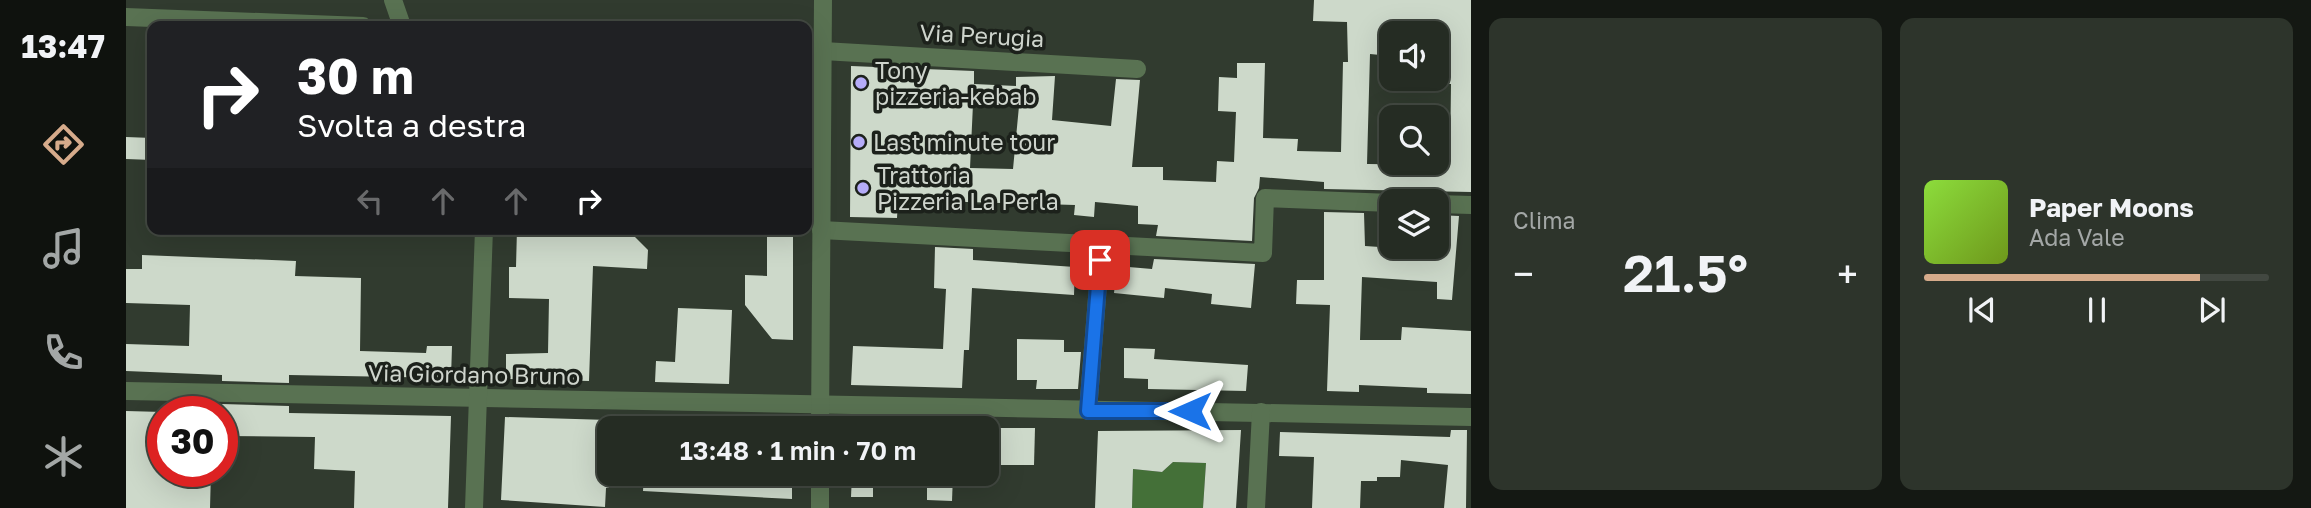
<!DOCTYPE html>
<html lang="it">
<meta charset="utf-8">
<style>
body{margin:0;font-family:"Golos Text",sans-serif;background:#2d342b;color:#f1f3f6;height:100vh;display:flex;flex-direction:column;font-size:26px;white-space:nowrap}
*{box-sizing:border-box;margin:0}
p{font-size:23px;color:#a3a7a6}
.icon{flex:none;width:38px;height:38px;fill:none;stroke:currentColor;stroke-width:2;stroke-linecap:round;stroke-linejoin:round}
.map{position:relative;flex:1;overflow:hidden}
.details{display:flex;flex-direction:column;gap:18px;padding:18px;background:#141813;width:840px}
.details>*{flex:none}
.guide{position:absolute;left:21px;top:21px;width:665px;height:214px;border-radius:14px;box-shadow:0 7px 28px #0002,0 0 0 2px #424841;background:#202124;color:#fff;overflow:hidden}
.fabs{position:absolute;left:1253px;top:21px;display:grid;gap:14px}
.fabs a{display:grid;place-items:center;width:70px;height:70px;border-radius:14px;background:#252c23;box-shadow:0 7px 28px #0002,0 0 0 2px #424841;font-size:35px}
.speed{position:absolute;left:21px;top:396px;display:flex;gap:14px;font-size:35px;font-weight:700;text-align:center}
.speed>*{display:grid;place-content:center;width:91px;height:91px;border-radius:50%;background:#252c23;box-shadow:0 7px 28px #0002,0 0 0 2px #424841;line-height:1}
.speed .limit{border:10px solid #d22;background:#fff;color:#111}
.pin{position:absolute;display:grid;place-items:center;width:60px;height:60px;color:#fff;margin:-30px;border-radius:14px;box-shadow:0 4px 10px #0006}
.me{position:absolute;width:77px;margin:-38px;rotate:270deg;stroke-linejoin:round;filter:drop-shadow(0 0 5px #0008)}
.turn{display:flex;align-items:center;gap:24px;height:147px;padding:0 35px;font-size:32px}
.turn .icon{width:91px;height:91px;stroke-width:2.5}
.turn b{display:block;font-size:49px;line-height:60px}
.lanes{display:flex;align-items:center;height:66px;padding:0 35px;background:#0003;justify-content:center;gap:35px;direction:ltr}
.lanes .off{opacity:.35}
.big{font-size:52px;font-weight:600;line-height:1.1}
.details .widget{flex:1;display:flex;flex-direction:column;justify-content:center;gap:10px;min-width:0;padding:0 24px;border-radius:14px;background:#2d342b}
.song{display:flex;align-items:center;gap:21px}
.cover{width:84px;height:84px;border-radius:10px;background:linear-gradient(135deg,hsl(90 70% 55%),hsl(80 70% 35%))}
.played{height:7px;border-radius:4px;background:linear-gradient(90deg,#d6ab8b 80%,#424841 80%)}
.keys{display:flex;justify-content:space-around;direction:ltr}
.heat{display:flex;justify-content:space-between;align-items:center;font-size:38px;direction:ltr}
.details .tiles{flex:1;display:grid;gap:18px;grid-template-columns:repeat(2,1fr)}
.trip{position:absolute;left:471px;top:416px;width:402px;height:70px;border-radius:14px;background:#252c23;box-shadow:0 7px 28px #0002,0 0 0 2px #424841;font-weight:600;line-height:70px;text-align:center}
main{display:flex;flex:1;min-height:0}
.dock{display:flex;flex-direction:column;width:126px;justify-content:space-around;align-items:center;background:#0f120e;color:#a3a7a6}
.dock .icon{width:49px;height:49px}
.dock .current{color:#d6ab8b}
.dock b{font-size:32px;color:#f1f3f6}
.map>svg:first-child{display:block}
.green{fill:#447038}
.building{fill:#cdd9ca;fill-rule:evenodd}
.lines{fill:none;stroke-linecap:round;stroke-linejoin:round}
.minor{stroke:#597252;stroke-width:18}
.route-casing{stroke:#114b97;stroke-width:18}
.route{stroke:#1a73e8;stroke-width:12}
.poi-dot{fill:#b5acf8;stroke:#1c211b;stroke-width:2.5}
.labels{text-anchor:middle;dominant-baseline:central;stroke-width:7;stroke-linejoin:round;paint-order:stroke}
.street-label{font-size:23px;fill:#ced4cc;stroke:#1c211b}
.poi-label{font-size:23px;fill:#ced4cc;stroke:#1c211b;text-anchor:start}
</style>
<main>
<nav class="dock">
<b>13:47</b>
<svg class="icon current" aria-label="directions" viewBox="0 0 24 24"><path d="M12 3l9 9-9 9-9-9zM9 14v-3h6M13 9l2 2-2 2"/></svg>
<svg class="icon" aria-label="music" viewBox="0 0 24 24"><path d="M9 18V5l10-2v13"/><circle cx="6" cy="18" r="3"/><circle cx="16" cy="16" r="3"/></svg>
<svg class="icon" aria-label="phone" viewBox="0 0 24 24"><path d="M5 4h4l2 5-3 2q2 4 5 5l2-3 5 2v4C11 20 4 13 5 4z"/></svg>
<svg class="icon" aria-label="climate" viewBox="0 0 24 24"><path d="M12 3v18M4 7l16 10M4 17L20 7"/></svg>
</nav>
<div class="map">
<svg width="1345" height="508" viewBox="0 0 1345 508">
<rect width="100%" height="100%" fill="#313b2f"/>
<polygon class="green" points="1047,462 1080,463 1077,508 1006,508 1007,469 1036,472"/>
<g class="building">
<path d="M 1188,0 L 1345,0 L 1345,192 L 1198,189 L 1198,182 L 1134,177 L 1133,188 L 1128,198 L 1126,241 L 1030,236 L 1032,225 L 1012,224 L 1012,206 L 969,202 L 968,217 L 948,215 L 949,205 L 772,200 L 771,218 L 724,217 L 725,66 L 848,71 L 848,84 L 890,86 L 890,77 L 929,76 L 926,120 L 985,126 L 990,79 L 1014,80 L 1006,167 L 1037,167 L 1037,180 L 1090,182 L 1091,161 L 1108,162 L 1110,112 L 1092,111 L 1093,77 L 1111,78 L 1111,63 L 1139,63 L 1137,138 L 1172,139 L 1171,151 L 1215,152 L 1217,62 L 1222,62 L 1221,22 L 1187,21 ZM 1265,33 L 1322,33 L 1319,84 L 1325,84 L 1324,165 L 1241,164 L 1244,54 L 1265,56 ZM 847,104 L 893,106 L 887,169 L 844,168 Z"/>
<polygon points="0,137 26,138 26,160 0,159"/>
<polygon points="1198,212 1238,213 1239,246 1298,250 1298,247 1311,247 1311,215 1333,216 1326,300 1311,299 1311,282 1236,277 1234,340 1275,340 1276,327 1345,331 1345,394 1301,393 1301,388 1233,385 1233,392 1201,391 1204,305 1170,304 1171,280 1198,280"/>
<polygon points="391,229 501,229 522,250 521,269 467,266 463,381 380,379 380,354 422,353 423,299 383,298 383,267 390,267"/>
<polygon points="641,231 667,231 667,340 646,339 619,305 619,275 641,276"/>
<polygon points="809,247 847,249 847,260 949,267 948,295 846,288 843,350 838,350 836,388 725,385 727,346 817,349 820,289 808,288"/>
<polygon points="16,255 170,261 169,276 235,278 234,351 300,353 301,346 326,346 325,378 163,375 163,383 96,381 96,375 0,371 0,344 63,346 64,305 0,303 0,269 16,269"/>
<polygon points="1028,259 1129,264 1125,308 1085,304 1086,294 1039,288 1038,298 988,293 991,266 1026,269"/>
<polygon points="552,308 606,310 603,384 529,382 530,361 549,362"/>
<polygon points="891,339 938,340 938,352 955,352 952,389 910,389 911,380 891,380"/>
<polygon points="998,348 1029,349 1028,359 1122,365 1120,391 1022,389 1022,379 998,378"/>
<polygon points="96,404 163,406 163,413 325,416 322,508 228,508 229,471 188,469 189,437 96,436"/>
<polygon points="0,411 37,412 37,471 85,471 84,508 0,508"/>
<polygon points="379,417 483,420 483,488 480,488 479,507 375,500"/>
<polygon points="861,428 909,428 908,465 861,465"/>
<polygon points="1115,430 1110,508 1077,508 1080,463 1047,462 1036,472 1007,469 1006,508 969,508 972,431"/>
<polygon points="1325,430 1341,430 1340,508 1318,508 1322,465 1275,460 1274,477 1251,477 1251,481 1235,481 1234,508 1186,508 1188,457 1153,456 1154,432 1324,437"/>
<polygon points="518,474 666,474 666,499 517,491"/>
<polygon points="726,474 747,474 747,497 725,497"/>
<polygon points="801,474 827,474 826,501 801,500"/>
</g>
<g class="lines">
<g class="minor">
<polyline points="267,0 276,26"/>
<polyline points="0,17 237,26"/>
<polyline points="697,51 1011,69"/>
<polyline points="1311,204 1345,205"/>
<polyline points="695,230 1137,253 1139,198 1265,203"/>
<polyline points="0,391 1345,417"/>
<polyline points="962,411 974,260"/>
<polyline points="694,429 697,0"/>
<polyline points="348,508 358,229"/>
<polyline points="694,508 694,474"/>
<polyline points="1130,508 1135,412"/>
</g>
</g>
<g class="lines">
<defs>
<polyline id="route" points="974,260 962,411 1064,411"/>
</defs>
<use href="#route" class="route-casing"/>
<use href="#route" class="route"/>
</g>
<g class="poi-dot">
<circle cx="735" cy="83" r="7"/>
<circle cx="733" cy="142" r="7"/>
<circle cx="737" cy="188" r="7"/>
</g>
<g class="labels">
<g class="street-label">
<text transform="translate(856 35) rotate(3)">Via Perugia</text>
<text transform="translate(348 374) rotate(1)">Via Giordano Bruno</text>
</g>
<g class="poi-label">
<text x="749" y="70">Tony<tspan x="749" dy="26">pizzeria-kebab</tspan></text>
<text x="747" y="142">Last minute tour</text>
<text x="751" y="175">Trattoria<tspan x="751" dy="26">Pizzeria La Perla</tspan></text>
</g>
</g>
</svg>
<div class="fabs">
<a><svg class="icon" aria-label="sound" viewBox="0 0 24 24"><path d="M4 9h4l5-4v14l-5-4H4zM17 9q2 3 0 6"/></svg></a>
<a><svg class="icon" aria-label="search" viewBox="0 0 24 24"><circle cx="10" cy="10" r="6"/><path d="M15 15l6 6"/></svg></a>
<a><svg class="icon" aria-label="layers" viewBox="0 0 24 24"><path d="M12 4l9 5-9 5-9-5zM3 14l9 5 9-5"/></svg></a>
</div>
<div class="speed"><div class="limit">30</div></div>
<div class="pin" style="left:974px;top:260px;background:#d93025"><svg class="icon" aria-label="arrive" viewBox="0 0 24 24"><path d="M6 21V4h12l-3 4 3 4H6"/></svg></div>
<svg class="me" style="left:1064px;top:411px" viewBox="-20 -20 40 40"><path d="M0-17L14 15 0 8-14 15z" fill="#1a73e8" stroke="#fff" stroke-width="4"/></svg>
<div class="trip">13:48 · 1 min · 70 m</div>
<div class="guide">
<div class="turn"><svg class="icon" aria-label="right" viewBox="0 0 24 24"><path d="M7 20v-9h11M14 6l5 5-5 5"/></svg><div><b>30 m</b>Svolta a destra</div></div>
<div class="lanes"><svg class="icon off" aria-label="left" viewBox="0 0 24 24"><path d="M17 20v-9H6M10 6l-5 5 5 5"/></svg><svg class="icon off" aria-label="ahead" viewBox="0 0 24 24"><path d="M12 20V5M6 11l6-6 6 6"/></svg><svg class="icon off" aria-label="ahead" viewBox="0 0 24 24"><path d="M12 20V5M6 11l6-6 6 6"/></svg><svg class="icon" aria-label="right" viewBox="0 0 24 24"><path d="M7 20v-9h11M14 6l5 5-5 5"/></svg></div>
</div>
</div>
<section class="details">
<div class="tiles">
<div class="widget"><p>Clima</p>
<div class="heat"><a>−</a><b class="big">21.5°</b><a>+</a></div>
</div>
<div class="widget">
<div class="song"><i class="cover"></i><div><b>Paper Moons</b><p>Ada Vale</p></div></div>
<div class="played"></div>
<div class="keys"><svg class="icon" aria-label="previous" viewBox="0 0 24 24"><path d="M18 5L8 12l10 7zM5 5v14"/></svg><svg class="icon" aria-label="pause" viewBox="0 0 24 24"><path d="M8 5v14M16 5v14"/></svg><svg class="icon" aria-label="next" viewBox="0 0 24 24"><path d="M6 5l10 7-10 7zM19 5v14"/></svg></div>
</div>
</div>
</section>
</main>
